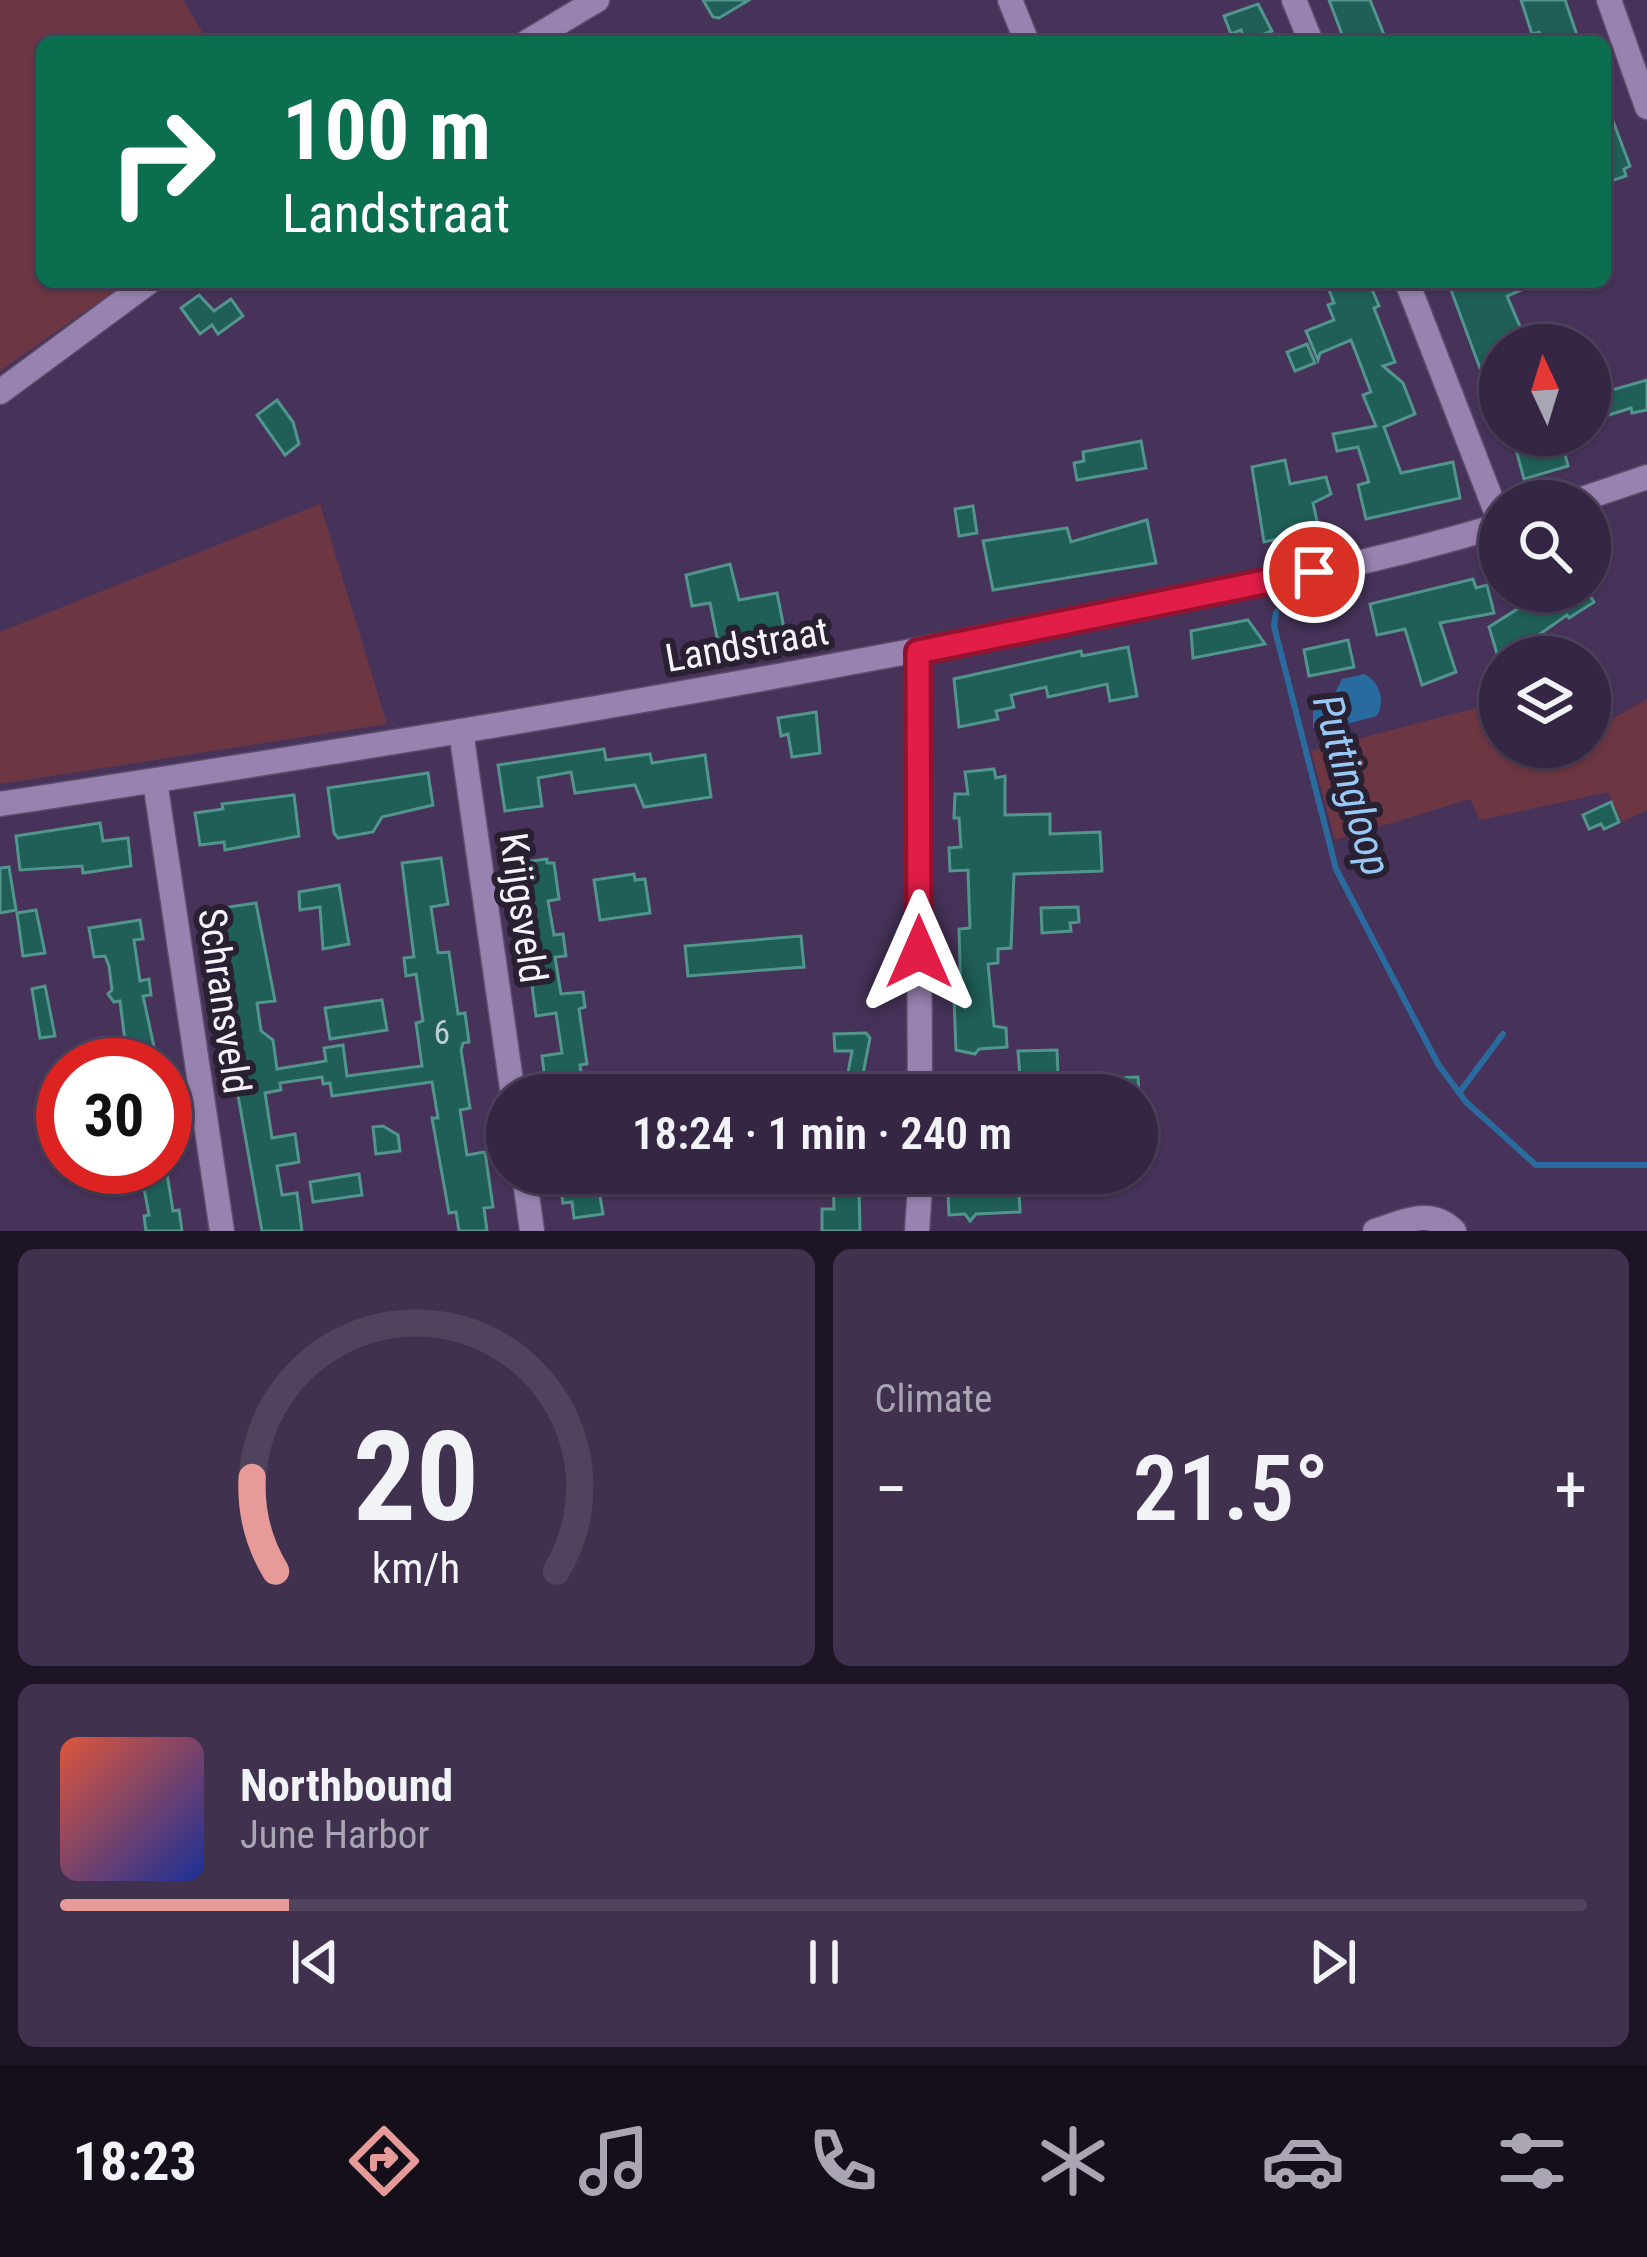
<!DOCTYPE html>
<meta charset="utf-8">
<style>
body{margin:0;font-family:"Roboto Condensed",sans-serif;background:#40324f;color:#f1f3f6;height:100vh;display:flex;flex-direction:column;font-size:45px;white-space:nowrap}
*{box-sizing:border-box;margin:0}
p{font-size:39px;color:#aaa5b2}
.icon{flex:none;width:66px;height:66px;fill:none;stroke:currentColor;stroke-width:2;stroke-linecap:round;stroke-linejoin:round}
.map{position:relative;height:1231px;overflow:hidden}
.drawer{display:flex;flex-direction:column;gap:18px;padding:18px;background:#1d1525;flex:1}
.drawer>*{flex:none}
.guide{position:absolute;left:36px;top:36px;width:1575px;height:252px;border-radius:18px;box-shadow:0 3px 9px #0004,0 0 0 3px #4f435d;background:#0b6e4f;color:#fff;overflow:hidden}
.needle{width:78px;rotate:356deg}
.fabs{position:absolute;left:1479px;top:324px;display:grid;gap:24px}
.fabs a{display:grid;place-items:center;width:132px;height:132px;border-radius:50%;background:#352644;box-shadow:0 3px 9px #0004,0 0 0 3px #4f435d;font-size:60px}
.speed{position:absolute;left:36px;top:1038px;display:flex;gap:24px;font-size:60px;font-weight:700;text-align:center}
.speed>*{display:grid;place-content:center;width:156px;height:156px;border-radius:50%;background:#352644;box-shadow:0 3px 9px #0004,0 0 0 3px #4f435d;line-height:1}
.speed .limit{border:18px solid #d22;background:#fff;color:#111}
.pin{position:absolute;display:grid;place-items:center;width:102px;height:102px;color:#fff;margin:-51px;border:6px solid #fff;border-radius:50%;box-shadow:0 3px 12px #0007}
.me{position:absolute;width:132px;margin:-66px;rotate:0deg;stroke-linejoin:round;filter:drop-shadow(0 0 9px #0008)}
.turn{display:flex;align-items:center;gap:42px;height:252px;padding:0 48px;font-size:54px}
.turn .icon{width:156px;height:156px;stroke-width:2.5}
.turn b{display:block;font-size:84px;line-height:102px}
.big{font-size:90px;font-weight:600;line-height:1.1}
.drawer .widget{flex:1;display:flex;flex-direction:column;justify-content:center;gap:18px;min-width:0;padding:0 42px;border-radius:18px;background:#40324f}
.drawer .dial{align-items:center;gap:0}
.dial svg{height:312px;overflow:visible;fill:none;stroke:#4f435d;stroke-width:7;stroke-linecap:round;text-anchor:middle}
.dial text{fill:#f1f3f6;stroke:none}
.song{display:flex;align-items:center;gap:36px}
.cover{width:144px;height:144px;border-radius:18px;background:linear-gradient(135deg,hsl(10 70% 55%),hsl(230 70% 35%))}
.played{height:12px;border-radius:6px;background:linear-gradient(90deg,#e69b98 15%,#4f435d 15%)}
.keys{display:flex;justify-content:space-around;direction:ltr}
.heat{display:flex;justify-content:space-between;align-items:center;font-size:66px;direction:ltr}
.drawer .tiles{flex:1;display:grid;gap:18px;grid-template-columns:1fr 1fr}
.widget:last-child{grid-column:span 2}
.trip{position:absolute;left:486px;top:1074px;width:672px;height:120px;border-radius:60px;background:#352644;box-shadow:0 3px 9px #0004,0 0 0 3px #4f435d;font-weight:600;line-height:120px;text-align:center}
.tab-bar{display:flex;height:192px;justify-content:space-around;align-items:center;background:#150f1b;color:#aaa5b2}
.tab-bar .icon{width:84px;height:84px}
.tab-bar .selected{color:#e69b98}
.tab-bar b{font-size:54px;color:#f1f3f6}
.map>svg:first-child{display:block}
.green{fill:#6c3743}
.water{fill:#2a6b9f}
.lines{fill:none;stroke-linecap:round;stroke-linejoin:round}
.stream{stroke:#2a6b9f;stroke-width:6}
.building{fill:#205e58;stroke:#51958d;stroke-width:3}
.minor-casing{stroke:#5d4e6c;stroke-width:27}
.minor{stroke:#9882af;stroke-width:24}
.route-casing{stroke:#92132f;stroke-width:30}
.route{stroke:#e11d48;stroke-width:21}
.labels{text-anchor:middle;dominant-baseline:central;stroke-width:12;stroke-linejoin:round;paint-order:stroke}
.number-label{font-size:33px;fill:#c1ced3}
.street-label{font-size:39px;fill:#f7f3fc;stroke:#292032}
.water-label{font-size:42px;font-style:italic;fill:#98c9f6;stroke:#292032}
</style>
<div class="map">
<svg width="1647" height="1231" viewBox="0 0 1647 1231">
<rect width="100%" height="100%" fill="#47335a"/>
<g class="green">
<polygon points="0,0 183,0 208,42 42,42 42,282 127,282 0,371"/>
<polygon points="320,504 387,724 0,784 0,632"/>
<polygon points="1647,699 1647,810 1622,822 1608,792 1480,820 1470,799 1335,840 1311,751 1500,702 1500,747 1590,747 1590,732"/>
</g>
<path class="water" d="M 1364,674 C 1379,680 1386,702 1377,716 L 1332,728 L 1313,728 L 1313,708 L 1333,697 L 1342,679 Z"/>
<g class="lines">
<g class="stream">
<polyline points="1276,612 1274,626 1336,869 1438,1064 1466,1102 1536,1165 1647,1165"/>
<polyline points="1459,1093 1503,1034"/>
</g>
</g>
<g class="building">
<polygon points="703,0 749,0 719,18 713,17"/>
<polygon points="1329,0 1370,0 1387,42 1345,42"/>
<polygon points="1521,0 1565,0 1577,35 1570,38 1572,42 1542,42 1539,32 1532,34"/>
<polygon points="1258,4 1272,31 1246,41 1241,30 1231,34 1224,16"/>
<polygon points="1605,100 1630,166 1624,169 1626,176 1605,183"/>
<polygon points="1326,282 1369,282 1379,306 1374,308 1395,362 1383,366 1403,383 1415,414 1384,427 1401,473 1453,462 1460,498 1366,519 1358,485 1369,482 1358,447 1337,451 1333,434 1376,426 1363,395 1371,392 1351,340 1320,353 1318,360 1306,331 1334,320 1328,305 1334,303"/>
<polygon points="1448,282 1541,282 1507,296 1528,345 1500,345 1500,422"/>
<polygon points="199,295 214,311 231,299 243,316 218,334 212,325 200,334 181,308"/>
<polygon points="1307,344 1315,363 1295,371 1287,352"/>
<polygon points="1603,371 1609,391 1647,380 1647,410 1632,413 1631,408 1590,421 1590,375"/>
<polygon points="277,400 293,422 299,444 285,455 257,415"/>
<polygon points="1512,435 1560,435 1568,466 1524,479"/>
<polygon points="1141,441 1146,468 1077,480 1074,463 1084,461 1083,452"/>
<polygon points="1285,460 1290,484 1326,477 1331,494 1313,503 1319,530 1264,542 1252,467"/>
<polygon points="973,506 977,533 959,536 955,509"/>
<polygon points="1147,520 1156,563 993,590 983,541 1067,528 1071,542"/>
<polygon points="730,564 739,600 777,593 784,628 718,642 710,603 692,606 686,575"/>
<polygon points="1473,579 1476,588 1487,585 1494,613 1440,623 1456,672 1422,685 1405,629 1377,635 1370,604"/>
<polygon points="1546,591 1587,591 1594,602 1569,618 1567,615 1507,657 1498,657 1489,627"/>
<polygon points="1248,620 1265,644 1193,658 1191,631"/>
<polygon points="1348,640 1354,667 1309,676 1304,650"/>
<polygon points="1128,647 1137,696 1110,701 1107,684 1048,697 1046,687 1011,695 1014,707 996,711 998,719 959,727 954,679 1081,651 1082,656"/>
<polygon points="816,712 820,753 792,757 788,734 781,736 778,718"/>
<polygon points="604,749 606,760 650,754 652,763 705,755 711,797 644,807 635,785 575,793 571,772 538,778 542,806 505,811 498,765"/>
<polygon points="994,769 996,778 1005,776 1005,815 1050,814 1050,834 1100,832 1102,871 1014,874 1011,948 998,949 998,963 988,964 994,1026 1006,1028 1007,1047 979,1049 975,1054 956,1050 954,998 961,998 959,929 970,928 968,870 950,871 949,848 961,847 959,818 954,818 955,794 968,794 965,772"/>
<polygon points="428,773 433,805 382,817 373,832 338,838 334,833 328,788"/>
<polygon points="294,795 299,836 225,850 224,842 200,845 195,813 223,809 222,804"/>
<polygon points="1611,802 1619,822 1604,829 1601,824 1589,829 1583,815"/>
<polygon points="100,823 103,841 128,838 131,866 83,873 82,866 20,870 16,836"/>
<polygon points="441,858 448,904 431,907 438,953 449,952 458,1014 465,1013 469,1042 463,1043 461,1050 470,1108 460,1110 467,1155 485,1152 493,1207 484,1208 487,1231 459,1231 456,1212 449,1213 432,1118 438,1118 432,1082 332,1096 330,1083 323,1084 322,1077 280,1083 281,1090 265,1093 272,1138 295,1134 299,1162 277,1166 282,1195 297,1193 302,1231 262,1231 236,1084 241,1083 235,1043 230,1044 224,1003 219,968 224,967 209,910 256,903 275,1001 257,1003 261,1031 273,1040 277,1069 326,1061 324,1048 343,1045 347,1076 422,1066 416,1023 423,1021 416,974 406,976 404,958 414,957 402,863"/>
<polygon points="547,859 547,863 554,863 559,899 548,901 554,935 563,934 566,956 555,957 561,994 583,992 585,1007 579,1009 587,1064 580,1065 584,1095 547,1095 542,1056 562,1053 556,1013 536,1016 526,940 532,939 522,868 524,862"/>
<polygon points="9,867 16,910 0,913 0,868"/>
<polygon points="634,874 635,880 645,879 650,913 600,920 594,880"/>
<polygon points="339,885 349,944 323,949 320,907 300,910 299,892"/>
<polygon points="1078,907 1079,922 1070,923 1071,931 1042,933 1041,908"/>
<polygon points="36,910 45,953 23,956 17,913"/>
<polygon points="140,920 143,939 134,940 140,981 149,979 151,995 143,996 158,1065 115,1065 111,1043 125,1041 120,1001 114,1002 108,994 112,990 109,966 105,956 94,957 89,928"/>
<polygon points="801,936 804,967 688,976 685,946"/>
<polygon points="45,986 55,1036 40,1038 32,989"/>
<polygon points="382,1000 387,1030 330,1039 325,1008"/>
<polygon points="866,1033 870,1038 859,1095 844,1095 852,1051 835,1051 834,1034"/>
<polygon points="1057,1050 1058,1075 1020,1077 1018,1051"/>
<polygon points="1138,1077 1139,1094 1085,1095 1085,1079"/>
<rect x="973" y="1079" width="30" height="16"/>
<polygon points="383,1126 398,1135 400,1151 376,1154 373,1127"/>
<polygon points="140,1167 166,1167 173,1211 179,1210 182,1231 146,1231 144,1216 149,1215"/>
<polygon points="833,1173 863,1173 864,1189 859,1189 860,1231 822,1231 822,1209 834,1209"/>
<polygon points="965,1173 1037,1173 1040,1189 1019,1190 1020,1212 976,1214 970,1221 965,1214 949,1215 948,1194 966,1189"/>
<polygon points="359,1174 362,1195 313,1202 310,1182"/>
<polygon points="597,1179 603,1214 574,1218 572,1202 563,1203 560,1184"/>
</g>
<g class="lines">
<defs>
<g id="minor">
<polyline points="1010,0 1027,42"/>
<polyline points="1294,0 1311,42"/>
<polyline points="1609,0 1647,107"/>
<polyline points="527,42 597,0"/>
<polyline points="1407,282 1500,522"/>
<polyline points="0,392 149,282"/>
<polyline points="1576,501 1647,477"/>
<polyline points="918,652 920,1095"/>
<polyline points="461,731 513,1095"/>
<polyline points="155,781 222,1231"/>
<path d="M 0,804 C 341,752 682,697 1021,630 C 1181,598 1344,573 1500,525"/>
<polyline points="524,1173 532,1231"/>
<polyline points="917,1231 921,1173"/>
<path d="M 1375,1231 C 1404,1222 1430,1207 1454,1231"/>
</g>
</defs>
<use href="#minor" class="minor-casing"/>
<use href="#minor" class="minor"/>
</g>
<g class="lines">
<defs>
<polyline id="route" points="919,952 918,652 1314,572"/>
</defs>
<use href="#route" class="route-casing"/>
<use href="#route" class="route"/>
</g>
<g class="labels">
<g class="number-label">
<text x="442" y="1032">6</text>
</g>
<g class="street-label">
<text transform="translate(747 645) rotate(-10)">Landstraat</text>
<text transform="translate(523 908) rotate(82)">Krijgsveld</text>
<text transform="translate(224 1001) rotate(82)">Schransveld</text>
</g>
<g class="water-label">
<text transform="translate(1352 785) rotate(74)">Puttingloop</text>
</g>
</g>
</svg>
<div class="fabs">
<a><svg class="needle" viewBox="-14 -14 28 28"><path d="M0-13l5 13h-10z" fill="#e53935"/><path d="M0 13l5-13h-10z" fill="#aaa5b2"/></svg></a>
<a><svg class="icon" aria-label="search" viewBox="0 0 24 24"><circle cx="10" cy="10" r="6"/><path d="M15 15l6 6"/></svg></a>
<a><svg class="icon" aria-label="layers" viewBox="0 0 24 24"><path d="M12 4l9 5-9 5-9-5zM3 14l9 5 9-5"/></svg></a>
</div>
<div class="speed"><div class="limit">30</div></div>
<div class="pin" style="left:1314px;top:572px;background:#d93025"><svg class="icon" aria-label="arrive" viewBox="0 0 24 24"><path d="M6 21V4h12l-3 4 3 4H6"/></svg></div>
<svg class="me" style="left:919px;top:952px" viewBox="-20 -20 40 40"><path d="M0-17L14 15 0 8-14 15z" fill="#e11d48" stroke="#fff" stroke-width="4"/></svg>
<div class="trip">18:24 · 1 min · 240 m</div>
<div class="guide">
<div class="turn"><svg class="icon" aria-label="right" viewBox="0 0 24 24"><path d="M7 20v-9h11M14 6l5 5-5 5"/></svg><div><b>100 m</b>Landstraat</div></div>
</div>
</div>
<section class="drawer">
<div class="tiles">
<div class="widget dial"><svg viewBox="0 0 100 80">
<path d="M14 69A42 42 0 1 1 86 69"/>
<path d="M14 69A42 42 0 0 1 8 45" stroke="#e69b98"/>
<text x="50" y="56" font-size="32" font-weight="700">20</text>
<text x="50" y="72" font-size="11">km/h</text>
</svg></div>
<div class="widget"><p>Climate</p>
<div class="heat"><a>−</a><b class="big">21.5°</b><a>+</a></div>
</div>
<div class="widget">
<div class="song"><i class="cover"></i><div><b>Northbound</b><p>June Harbor</p></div></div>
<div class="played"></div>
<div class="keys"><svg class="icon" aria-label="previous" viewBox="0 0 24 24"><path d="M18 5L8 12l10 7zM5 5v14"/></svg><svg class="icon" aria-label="pause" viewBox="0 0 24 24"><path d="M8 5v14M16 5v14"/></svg><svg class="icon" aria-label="next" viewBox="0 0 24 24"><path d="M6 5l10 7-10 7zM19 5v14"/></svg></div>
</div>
</div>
</section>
<nav class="tab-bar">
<b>18:23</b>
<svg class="icon selected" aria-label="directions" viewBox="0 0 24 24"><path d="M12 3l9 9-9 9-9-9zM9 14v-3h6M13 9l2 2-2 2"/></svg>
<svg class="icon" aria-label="music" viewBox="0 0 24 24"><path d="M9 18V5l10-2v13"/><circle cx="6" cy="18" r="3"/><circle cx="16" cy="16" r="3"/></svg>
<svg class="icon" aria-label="phone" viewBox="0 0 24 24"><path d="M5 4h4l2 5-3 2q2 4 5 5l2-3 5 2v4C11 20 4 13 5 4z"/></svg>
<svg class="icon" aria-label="climate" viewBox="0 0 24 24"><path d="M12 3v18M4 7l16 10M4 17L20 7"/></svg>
<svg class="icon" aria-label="car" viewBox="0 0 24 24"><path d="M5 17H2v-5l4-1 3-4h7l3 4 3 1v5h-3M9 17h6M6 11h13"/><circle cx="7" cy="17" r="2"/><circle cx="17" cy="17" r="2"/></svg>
<svg class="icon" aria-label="filters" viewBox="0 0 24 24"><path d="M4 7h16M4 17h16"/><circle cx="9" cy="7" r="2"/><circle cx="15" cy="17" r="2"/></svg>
</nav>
